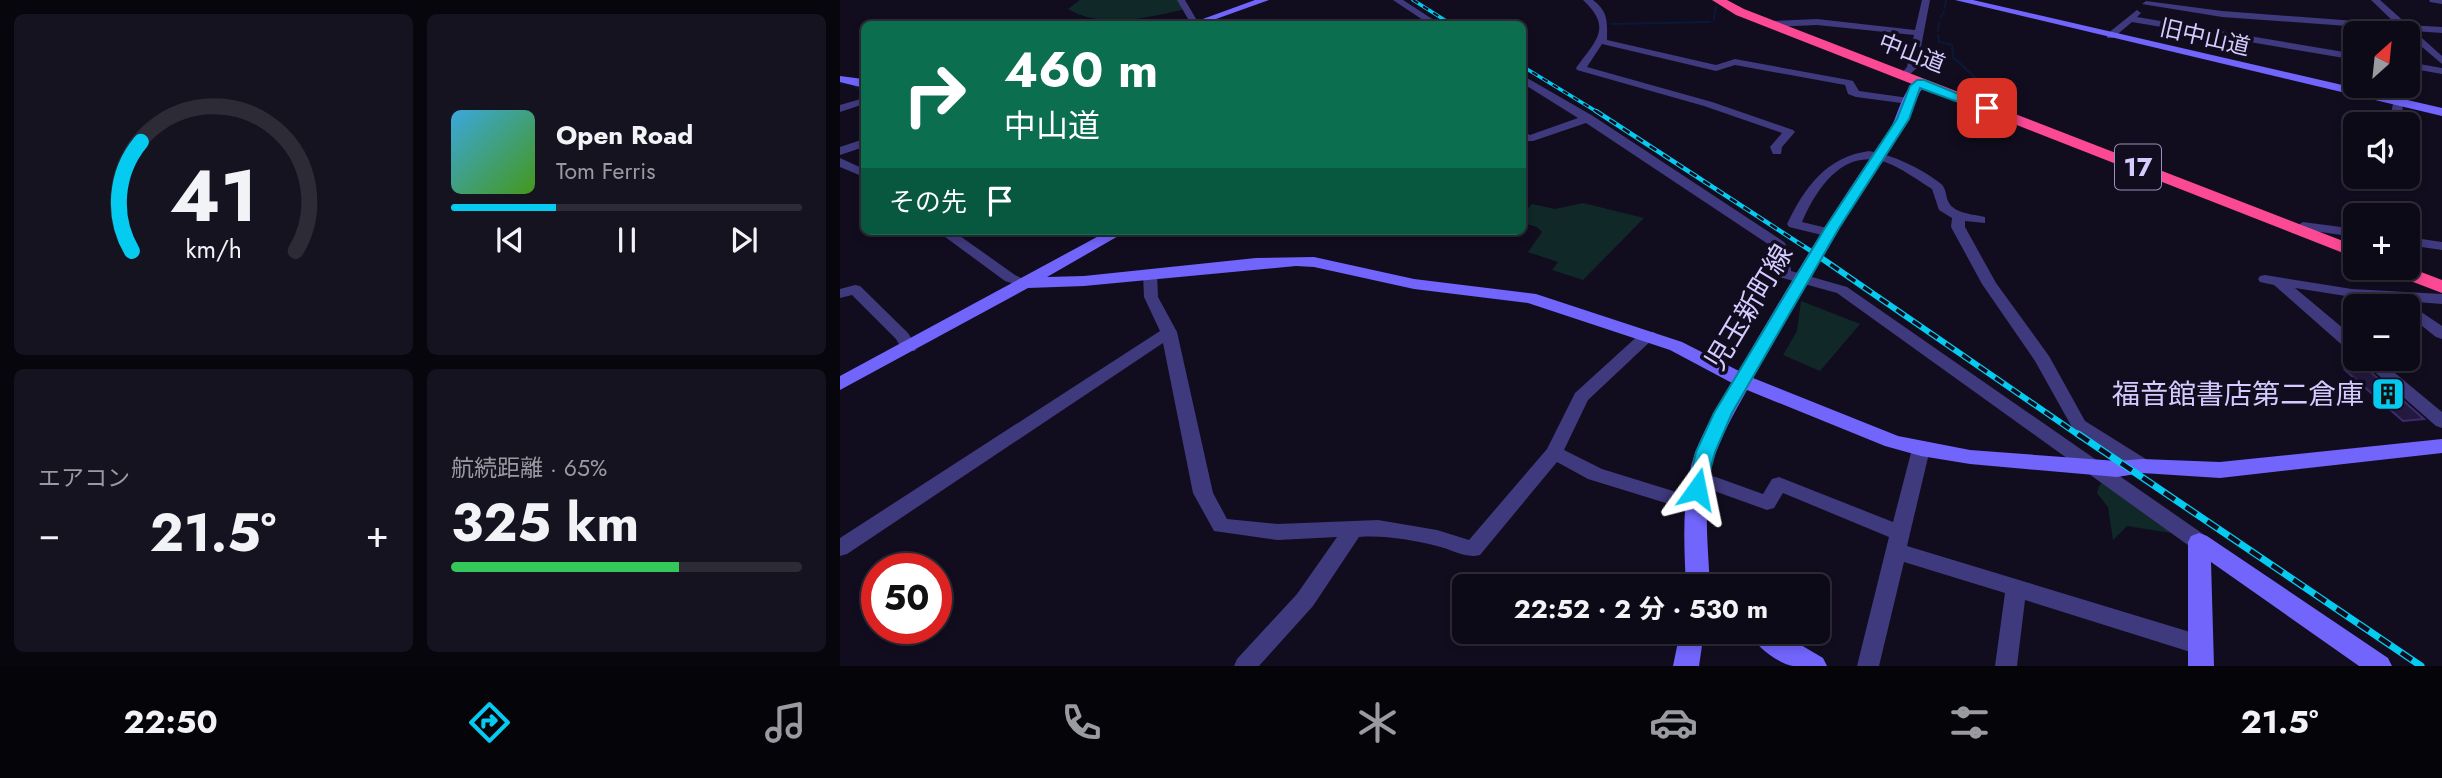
<!DOCTYPE html>
<html lang="ja">
<meta charset="utf-8">
<style>
body{margin:0;font-family:Jost,"Noto Sans JP",sans-serif;background:#161320;color:#f1f3f6;height:100vh;display:flex;flex-direction:column;font-size:26px;white-space:nowrap}
*{box-sizing:border-box;margin:0}
p{font-size:23px;color:#9a9aa1}
.icon{flex:none;width:38px;height:38px;fill:none;stroke:currentColor;stroke-width:2;stroke-linecap:round;stroke-linejoin:round}
.map{position:relative;flex:1;overflow:hidden}
.panel{display:flex;flex-direction:column;gap:14px;padding:14px;background:#07060d;width:840px}
.panel>*{flex:none}
.banner{position:absolute;left:21px;top:21px;width:665px;height:214px;border-radius:10px;box-shadow:0 4px 10px #0003,0 0 0 2px #2d2b36;background:#0b6e4f;color:#fff;overflow:hidden}
.needle{width:46px;rotate:27deg}
.controls{position:absolute;left:1503px;top:21px;display:grid;gap:14px}
.controls a{display:grid;place-items:center;width:77px;height:77px;border-radius:10px;background:#0d0a17;box-shadow:0 4px 10px #0003,0 0 0 2px #2d2b36;font-size:35px}
.speed{position:absolute;left:21px;top:553px;display:flex;gap:14px;font-size:35px;font-weight:700;text-align:center}
.speed>*{display:grid;place-content:center;width:91px;height:91px;border-radius:50%;background:#0d0a17;box-shadow:0 4px 10px #0003,0 0 0 2px #2d2b36;line-height:1}
.speed .limit{border:10px solid #d22;background:#fff;color:#111}
.pin{position:absolute;display:grid;place-items:center;width:60px;height:60px;color:#fff;margin:-30px;border-radius:14px;box-shadow:0 4px 10px #0006}
.me{position:absolute;width:77px;margin:-38px;rotate:12deg;stroke-linejoin:round;filter:drop-shadow(0 0 5px #0008)}
.turn{display:flex;align-items:center;gap:24px;height:147px;padding:0 28px;font-size:32px}
.turn .icon{width:91px;height:91px;stroke-width:2.5}
.turn b{display:block;font-size:49px;line-height:60px}
.then{display:flex;align-items:center;height:66px;padding:0 28px;background:#0003;gap:14px;font-size:26px}
.big{font-size:52px;font-weight:700;line-height:1.1}
.panel .card{flex:1;display:flex;flex-direction:column;justify-content:center;gap:10px;min-width:0;padding:0 24px;border-radius:10px;background:#161320}
.panel .dial{align-items:center;gap:0}
.dial svg{height:182px;overflow:visible;fill:none;stroke:#2d2b36;stroke-width:7;stroke-linecap:round;text-anchor:middle}
.dial text{fill:#f1f3f6;stroke:none}
.song{display:flex;align-items:center;gap:21px}
.cover{width:84px;height:84px;border-radius:10px;background:linear-gradient(135deg,hsl(200 70% 55%),hsl(100 70% 35%))}
.played{height:7px;border-radius:4px;background:linear-gradient(90deg,#05cbf0 30%,#2d2b36 30%)}
.keys{display:flex;justify-content:space-around;direction:ltr}
.heat{display:flex;justify-content:space-between;align-items:center;font-size:38px;direction:ltr}
.charge{height:10px;border-radius:5px;background:linear-gradient(90deg,#34c759 65%,#2d2b36 0)}
.panel .tiles{flex:1;display:grid;gap:14px;grid-template-columns:repeat(2,1fr)}
.trip{position:absolute;left:612px;top:574px;width:378px;height:70px;border-radius:10px;background:#0d0a17;box-shadow:0 4px 10px #0003,0 0 0 2px #2d2b36;font-weight:700;line-height:70px;text-align:center}
.menu{display:flex;height:112px;justify-content:space-around;align-items:center;background:#050409;color:#9a9aa1}
.menu .icon{width:49px;height:49px}
.menu .current{color:#05cbf0}
.menu b{font-size:32px;color:#f1f3f6}
main{display:flex;flex:1;min-height:0}
.map>svg:first-child{display:block}
.green{fill:#102828}
.lines{fill:none;stroke-linecap:round;stroke-linejoin:round}
.stream-far1{stroke:#0a193a;stroke-width:2}
.stream{stroke:#0a193a;stroke-width:2.5}
.building{fill:#23193f;stroke:#3c2c6b;stroke-width:2}
.street{fill:#3f397d;fill-rule:evenodd}
.secondary{fill:#7165fc;fill-rule:evenodd}
.highway{fill:#fb4994;fill-rule:evenodd}
.rail-far3-casing{stroke:#05cbf0;stroke-width:3.5}
.rail-far2-casing{stroke:#05cbf0;stroke-width:4.5}
.rail-far1-casing{stroke:#05cbf0;stroke-width:6}
.rail-casing{stroke:#05cbf0;stroke-width:7}
.rail-far3{stroke:#110d1f;stroke-width:2;stroke-dasharray:6;stroke-linecap:butt}
.rail-far2{stroke:#110d1f;stroke-width:2.5;stroke-dasharray:8;stroke-linecap:butt}
.rail-far1{stroke:#110d1f;stroke-width:3.5;stroke-dasharray:10;stroke-linecap:butt}
.rail{stroke:#110d1f;stroke-width:4.5;stroke-dasharray:13;stroke-linecap:butt}
.route{fill:#05cbf0;stroke:#03849c;stroke-width:2}
.labels{text-anchor:middle;dominant-baseline:central;stroke-width:7;stroke-linejoin:round;paint-order:stroke}
.far-street-label{font-size:23px;fill:#d4cbfe;stroke:#110d1f}
.shield{fill:#110d1f;stroke:#9a92bb;stroke-width:2}
.shield-label{font-size:26px;font-weight:bold;fill:#d4cbfe}
.street-label{font-size:28px;fill:#d4cbfe;stroke:#110d1f}
.poi-label{font-size:28px;fill:#d4cbfe;stroke:#110d1f;text-anchor:end}
</style>
<main>
<section class="panel">
<div class="tiles">
<div class="card dial"><svg viewBox="0 0 100 80">
<path d="M14 69A42 42 0 1 1 86 69"/>
<path d="M14 69A42 42 0 0 1 18 21" stroke="#05cbf0"/>
<text x="50" y="56" font-size="32" font-weight="700">41</text>
<text x="50" y="72" font-size="11">km/h</text>
</svg></div>
<div class="card">
<div class="song"><i class="cover"></i><div><b>Open Road</b><p>Tom Ferris</p></div></div>
<div class="played"></div>
<div class="keys"><svg class="icon" aria-label="previous" viewBox="0 0 24 24"><path d="M18 5L8 12l10 7zM5 5v14"/></svg><svg class="icon" aria-label="pause" viewBox="0 0 24 24"><path d="M8 5v14M16 5v14"/></svg><svg class="icon" aria-label="next" viewBox="0 0 24 24"><path d="M6 5l10 7-10 7zM19 5v14"/></svg></div>
</div>
<div class="card"><p>エアコン</p>
<div class="heat"><a>−</a><b class="big">21.5°</b><a>+</a></div>
</div>
<div class="card"><p>航続距離 · 65%</p><b class="big">325 km</b><div class="charge"></div></div>
</div>
</section>
<div class="map">
<svg width="1602" height="666" viewBox="0 0 1602 666">
<rect width="100%" height="100%" fill="#110d1f"/>
<g class="green">
<path d="M 240,0 L 341,0 L 345,9 C 309,18 261,29 228,9 Z"/>
<polygon points="743,203 804,218 743,280 712,270 718,262 688,252 702,232 697,227 683,223 682,215 692,204 715,209"/>
<polygon points="961,301 1020,324 980,371 943,355 957,331"/>
<polygon points="1266,478 1350,536 1287,526 1273,540 1268,507 1257,493 1259,486"/>
</g>
<g class="lines">
<g class="stream-far1">
<polyline points="1105,8 1106,0"/>
<polyline points="1100,18 1104,12"/>
<polyline points="874,19 876,6"/>
<polyline points="771,24 870,22"/>
<polyline points="1098,31 1099,23"/>
<polyline points="1098,35 1099,42 1112,45 1113,57 1158,99 1160,108"/>
<polyline points="0,83 11,84 24,93"/>
</g>
<polyline class="stream" points="1163,120 1165,129"/>
</g>
<polygon class="building" points="1526,368 1584,419 1563,421 1505,370"/>
<g class="lines">
<g class="street">
<polygon points="337,0 345,0 359,24 351,24"/>
<polygon points="553,0 563,0 600,24 589,24"/>
<path d="M 743,0 L 753,0 C 769,12 767,23 767,40 L 876,65 L 895,59 L 1009,80 L 1013,81 L 1019,91 L 1069,98 L 1074,101 L 1069,104 L 1016,97 L 1008,94 L 1005,85 L 895,65 L 876,71 L 762,44 L 747,67 L 872,102 L 953,130 L 955,132 L 942,147 L 941,154 L 933,154 L 930,147 L 942,133 L 864,106 L 737,70 L 736,68 C 756,40 773,28 743,0 Z"/>
<polygon points="1082,0 1090,0 1077,68 1064,79 1059,76 1067,67 1074,35 977,25 932,27 927,24 932,21 977,19 1075,30"/>
<polygon points="1531,0 1540,0 1568,25 1602,27 1602,33 1574,31 1602,56 1602,64 1562,30 1382,17 1302,4 1306,1 1382,11 1556,24"/>
<polygon points="1589,0 1602,0 1602,4 1590,2"/>
<polygon points="1297,10 1301,13 1297,17 1516,54 1516,60 1292,22 1273,38 1267,38 1267,34"/>
<polygon points="1568,62 1602,68 1602,74 1568,68"/>
<polygon points="682,75 753,116 944,242 949,249 951,271 1007,287 1366,536 1369,542 1366,548 1359,550 1352,548 997,293 939,277 934,248 746,123 693,141 685,141 682,131 690,135 738,118 682,83"/>
<polygon points="24,98 24,104 0,112 0,105"/>
<polygon points="1554,100 1563,102 1562,117 1556,120 1550,117"/>
<polygon points="24,139 24,147 0,155 0,147"/>
<path d="M 1029,151 C 1055,156 1079,167 1100,183 C 1107,188 1105,196 1109,203 C 1116,214 1133,214 1145,217 L 1145,223 L 1125,221 L 1125,227 L 1156,283 L 1209,356 L 1245,421 L 1309,461 L 1311,466 L 1309,471 L 1302,473 L 1295,471 L 1233,429 L 1195,361 L 1142,284 L 1111,227 L 1112,218 L 1099,210 L 1092,189 C 1077,180 1062,168 1045,162 C 1003,148 976,189 962,222 L 995,230 L 997,233 L 995,236 L 990,237 L 949,227 L 947,224 C 965,187 986,157 1029,151 Z"/>
<polygon points="0,158 24,169 24,177 0,167"/>
<polygon points="1463,222 1516,229 1516,237 1466,230 1457,234 1452,233 1450,230"/>
<polygon points="97,231 113,231 175,275 191,283 184,287 165,281"/>
<polygon points="1568,237 1602,242 1602,250 1568,245"/>
<path d="M 310,270 L 317,274 L 318,297 L 337,332 L 373,493 L 387,519 L 438,524 L 538,520 L 597,530 L 629,540 L 707,449 L 735,393 L 802,332 L 814,332 L 816,335 L 814,338 L 748,400 L 724,450 L 762,469 L 862,500 L 865,505 L 862,510 L 855,512 L 748,479 L 717,462 L 640,555 C 626,559 611,549 597,546 C 572,540 545,535 519,537 L 473,606 L 419,666 L 394,666 L 397,659 L 457,594 L 497,537 L 438,540 L 374,531 L 353,493 L 323,343 L 7,554 L 0,556 L 0,538 L 320,331 L 304,297 L 303,274 Z"/>
<polygon points="1425,275 1512,289 1602,294 1602,304 1512,297 1455,288 1516,339 1516,353 1510,352 1434,285 1420,282 1418,279 1420,276"/>
<polygon points="15,285 20,286 68,333 77,347 75,351 63,351 56,339 12,295 0,298 0,289"/>
<polygon points="1568,303 1602,326 1602,339 1596,337 1568,315 1568,306 1562,306"/>
<polygon points="1520,359 1538,359 1602,412 1602,428 1596,426"/>
<polygon points="1081,443 1087,444 1090,449 1067,546 1360,635 1368,638 1371,645 1368,652 1360,655 1185,600 1177,666 1155,666 1165,593 1064,562 1039,666 1017,666 1049,537 943,493 934,508 927,510 852,483 850,478 852,473 859,471 923,494 932,479 939,477 1053,522 1072,449 1075,444"/>
</g>
<g class="secondary">
<polygon points="415,0 429,0 362,24 349,24"/>
<polygon points="1115,0 1133,0 1602,108 1602,116"/>
<polygon points="0,76 23,79 24,88 0,82"/>
<path d="M 1081,79 L 1087,82 C 1075,95 1073,114 1063,129 C 1009,209 960,293 913,378 L 1058,436 L 1130,450 L 1277,461 L 1302,459 L 1380,462 L 1602,439 L 1602,453 L 1380,478 L 1302,473 L 1277,477 L 1130,464 L 1081,456 L 1045,446 L 907,390 C 894,414 879,438 872,465 C 863,505 868,546 870,586 L 846,586 C 844,546 842,505 851,466 C 859,436 877,409 892,383 L 830,350 L 688,303 L 574,289 L 474,267 L 456,266 L 244,286 L 188,288 L 0,390 L 0,376 L 268,231 L 287,231 L 207,277 L 244,276 L 416,258 L 474,257 L 574,279 L 696,294 L 842,342 L 899,371 C 946,289 995,208 1049,131 C 1059,115 1063,84 1081,79 Z"/>
<polygon points="1359,533 1367,536 1548,658 1552,666 1519,666 1371,562 1374,666 1348,666 1348,542 1351,536"/>
<polygon points="840,632 864,632 859,666 833,666"/>
<path d="M 909,632 L 939,632 L 983,658 L 987,666 C 976,666 963,666 953,666 C 937,663 915,646 909,632 Z"/>
</g>
<g class="highway">
<polygon points="872,0 887,0 904,9 1516,246 1516,258 896,15"/>
<polygon points="1568,267 1602,280 1602,293 1547,272 1544,268"/>
</g>
<defs>
<g id="rail-far3">
<polyline points="573,0 611,24"/>
<polyline points="682,66 759,113"/>
</g>
<polyline id="rail-far2" points="756,111 977,255"/>
<polyline id="rail-far1" points="974,253 1240,436"/>
<polyline id="rail" points="1238,434 1581,666"/>
</defs>
<use href="#rail-far3" class="rail-far3-casing"/>
<use href="#rail-far2" class="rail-far2-casing"/>
<use href="#rail-far1" class="rail-far1-casing"/>
<use href="#rail" class="rail-casing"/>
<use href="#rail-far3" class="rail-far3"/>
<use href="#rail-far2" class="rail-far2"/>
<use href="#rail-far1" class="rail-far1"/>
<use href="#rail" class="rail"/>
</g>
<polygon class="route" points="1077,80 1084,80 1153,108 1143,111 1080,88 1069,119 999,228 892,413 875,452 864,494 857,496 851,494 848,489 856,452 874,413 985,228 1057,119 1070,86"/>
<defs>
<symbol id="building-square" viewBox="-11 -11 22 22"><rect x="-9" y="-9" width="18" height="18" rx="4" fill="#05cbf0" stroke="#110d1f"/><path d="M-4-6H4V6H1V3H-1V6H-4ZM-2.5-4.3h1.7v1.8h-1.7ZM.8-4.3h1.7v1.8H.8ZM-2.5-1h1.7V.8h-1.7ZM.8-1h1.7V.8H.8Z" fill="#111"/></symbol>
</defs>
<g fill-rule="evenodd">
<use href="#building-square" x="1529" y="375" width="38" height="38"/>
</g>
<g class="labels">
<g class="far-street-label">
<text transform="translate(1365 37) rotate(13)">旧中山道</text>
<text transform="translate(1072 53) rotate(21)">中山道</text>
</g>
<rect class="shield" x="1275" y="144.5" width="46" height="45" rx="5"/>
<g class="shield-label">
<text x="1298" y="167">17</text>
</g>
<g class="street-label">
<text transform="translate(909 307) rotate(-59)">児玉新町線</text>
</g>
<g class="poi-label">
<text x="1524" y="394">福音館書店第二倉庫</text>
</g>
</g>
</svg>
<div class="controls">
<a><svg class="needle" viewBox="-14 -14 28 28"><path d="M0-13l5 13h-10z" fill="#e53935"/><path d="M0 13l5-13h-10z" fill="#9a9aa1"/></svg></a>
<a><svg class="icon" aria-label="sound" viewBox="0 0 24 24"><path d="M4 9h4l5-4v14l-5-4H4zM17 9q2 3 0 6"/></svg></a>
<a>+</a>
<a>−</a>
</div>
<div class="speed"><div class="limit">50</div></div>
<div class="pin" style="left:1147px;top:108px;background:#d93025"><svg class="icon" aria-label="arrive" viewBox="0 0 24 24"><path d="M6 21V4h12l-3 4 3 4H6"/></svg></div>
<svg class="me" style="left:857px;top:489px" viewBox="-20 -20 40 40"><path d="M0-17L14 15 0 8-14 15z" fill="#05cbf0" stroke="#fff" stroke-width="4"/></svg>
<div class="trip">22:52 · 2 分 · 530 m</div>
<div class="banner">
<div class="turn"><svg class="icon" aria-label="right" viewBox="0 0 24 24"><path d="M7 20v-9h11M14 6l5 5-5 5"/></svg><div><b>460 m</b>中山道</div></div>
<div class="then">その先<svg class="icon" aria-label="arrive" viewBox="0 0 24 24"><path d="M6 21V4h12l-3 4 3 4H6"/></svg></div>
</div>
</div>
</main>
<nav class="menu">
<b>22:50</b>
<svg class="icon current" aria-label="directions" viewBox="0 0 24 24"><path d="M12 3l9 9-9 9-9-9zM9 14v-3h6M13 9l2 2-2 2"/></svg>
<svg class="icon" aria-label="music" viewBox="0 0 24 24"><path d="M9 18V5l10-2v13"/><circle cx="6" cy="18" r="3"/><circle cx="16" cy="16" r="3"/></svg>
<svg class="icon" aria-label="phone" viewBox="0 0 24 24"><path d="M5 4h4l2 5-3 2q2 4 5 5l2-3 5 2v4C11 20 4 13 5 4z"/></svg>
<svg class="icon" aria-label="climate" viewBox="0 0 24 24"><path d="M12 3v18M4 7l16 10M4 17L20 7"/></svg>
<svg class="icon" aria-label="car" viewBox="0 0 24 24"><path d="M5 17H2v-5l4-1 3-4h7l3 4 3 1v5h-3M9 17h6M6 11h13"/><circle cx="7" cy="17" r="2"/><circle cx="17" cy="17" r="2"/></svg>
<svg class="icon" aria-label="filters" viewBox="0 0 24 24"><path d="M4 7h16M4 17h16"/><circle cx="9" cy="7" r="2"/><circle cx="15" cy="17" r="2"/></svg>
<b>21.5°</b>
</nav>
